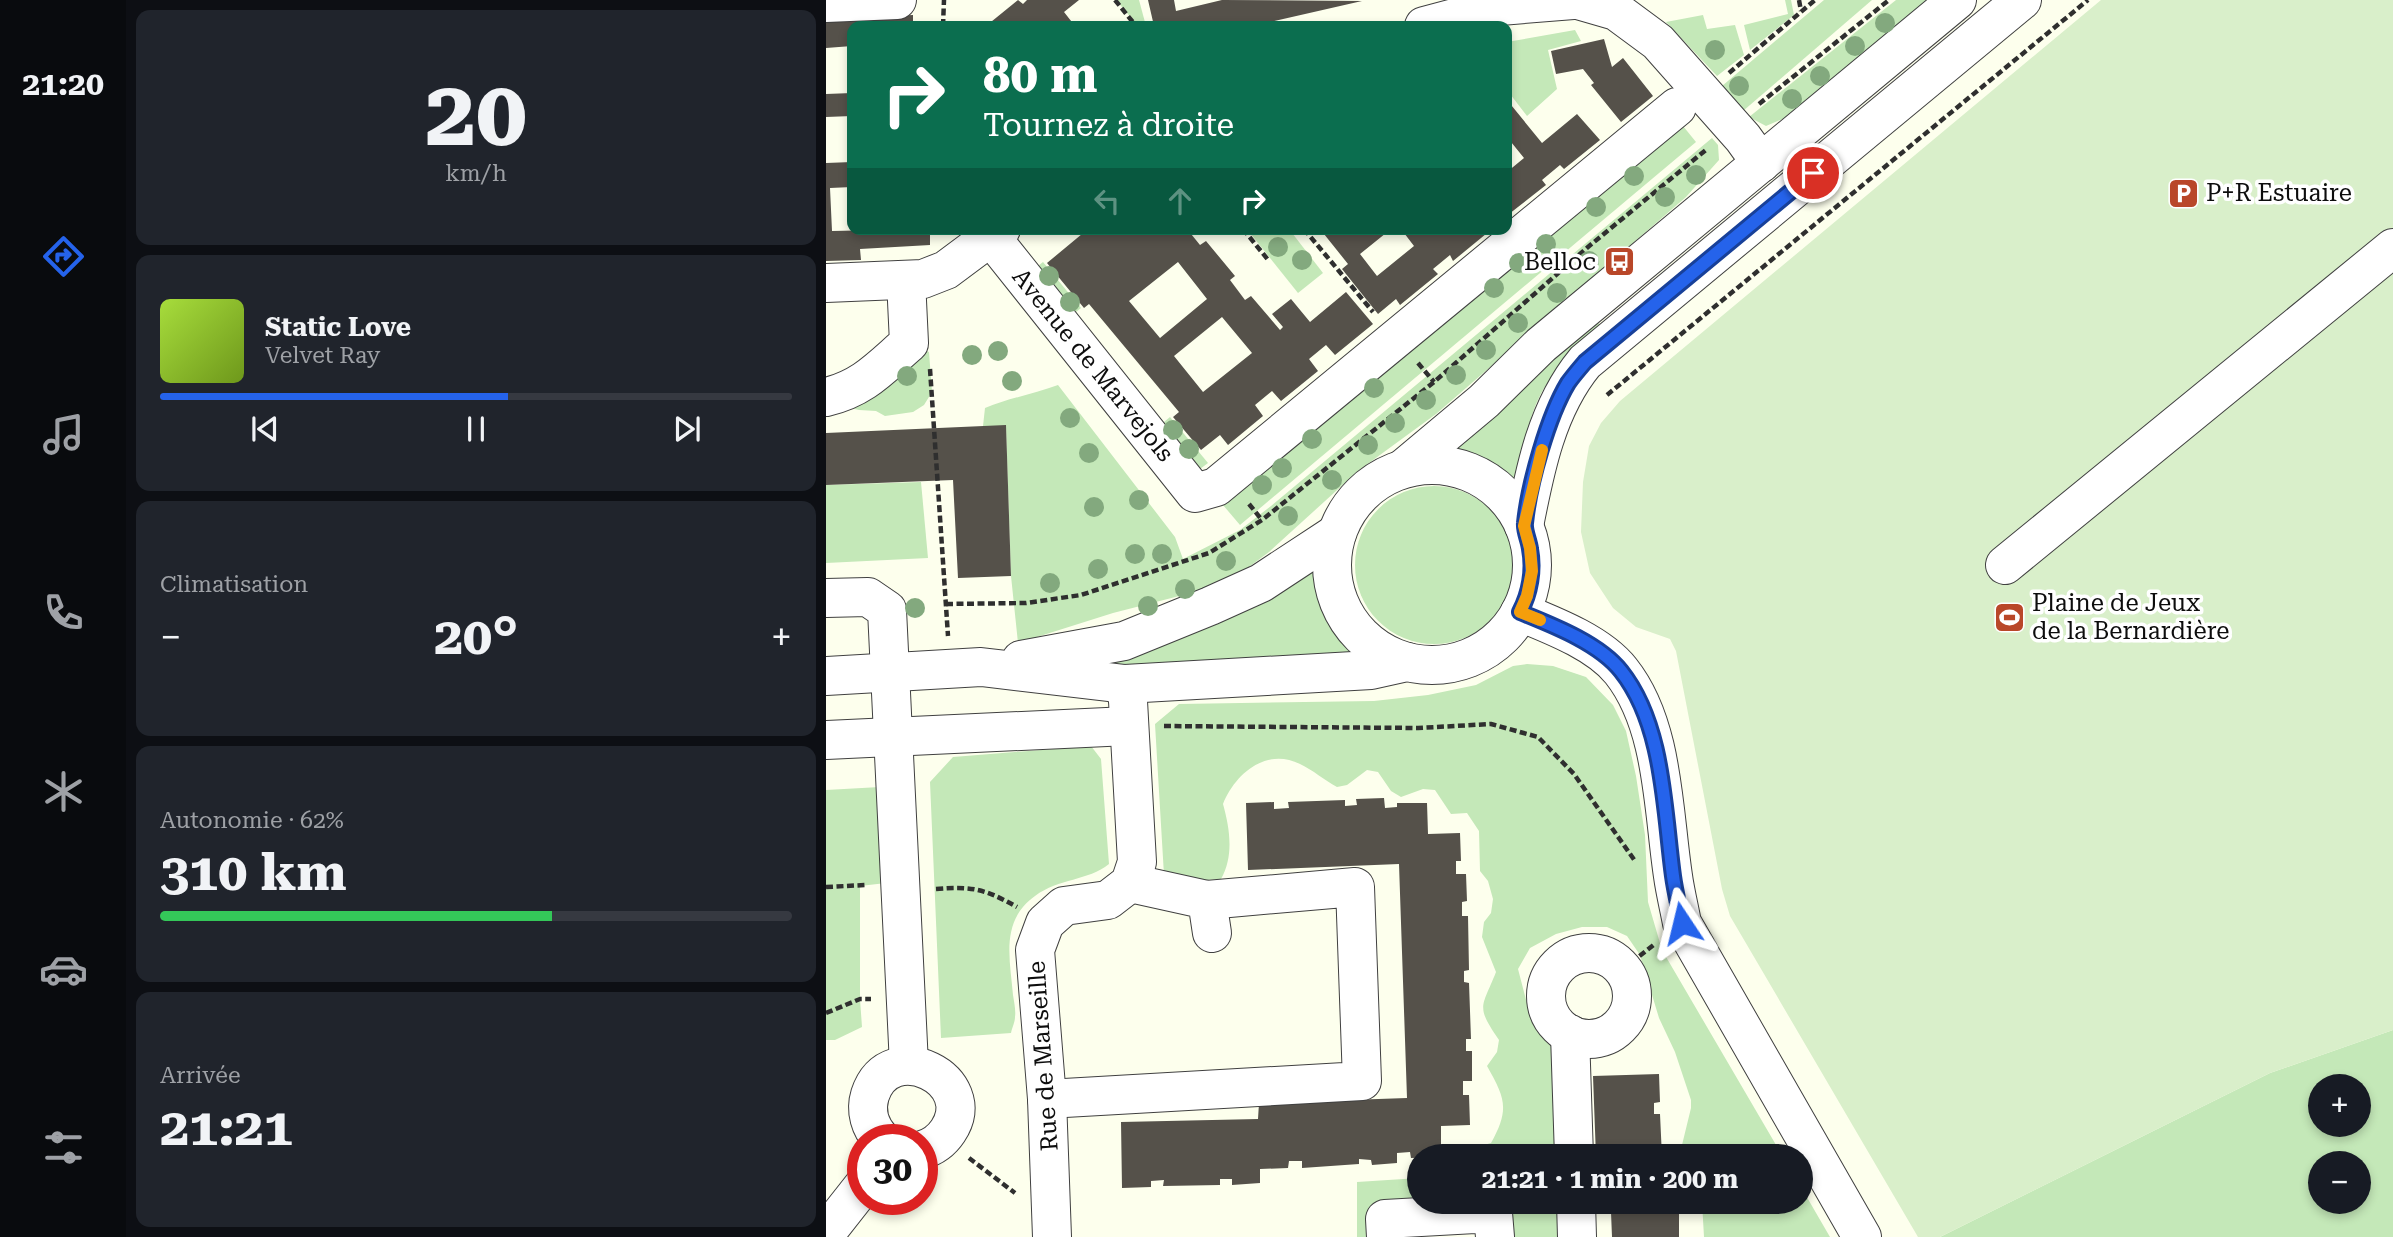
<!DOCTYPE html>
<html lang="fr">
<meta charset="utf-8">
<style>
body{margin:0;font-family:"Roboto Serif",serif;background:#20242c;color:#f1f3f6;height:100vh;display:flex;flex-direction:column;font-size:26px;white-space:nowrap}
*{box-sizing:border-box;margin:0}
p{font-size:23px;color:#9ea1a6}
.icon{flex:none;width:38px;height:38px;fill:none;stroke:currentColor;stroke-width:2;stroke-linecap:round;stroke-linejoin:round}
.map{position:relative;flex:1;overflow:hidden}
.panel{display:flex;flex-direction:column;gap:10px;padding:10px;background:#0d0f14;width:700px}
.panel>*{flex:none}
.guide{position:absolute;left:21px;top:21px;width:665px;height:214px;border-radius:14px;box-shadow:0 4px 10px #0003;background:#0b6e4f;color:#fff;overflow:hidden}
.fabs{position:absolute;left:1482px;top:1074px;display:grid;gap:14px}
.fabs a{display:grid;place-items:center;width:63px;height:63px;border-radius:50%;background:#171b24;box-shadow:0 4px 10px #0003;font-size:35px}
.speed{position:absolute;left:21px;top:1124px;display:flex;gap:14px;font-size:35px;font-weight:700;text-align:center}
.speed>*{display:grid;place-content:center;width:91px;height:91px;border-radius:50%;background:#171b24;box-shadow:0 4px 10px #0003;line-height:1}
.speed .limit{border:10px solid #d22;background:#fff;color:#111}
.pin{position:absolute;display:grid;place-items:center;width:60px;height:60px;color:#fff;margin:-30px;border:4px solid #fff;border-radius:50%;box-shadow:0 2px 7px #0007}
.me{position:absolute;width:77px;margin:-38px;rotate:350deg;stroke-linejoin:round;filter:drop-shadow(0 0 5px #0008)}
.turn{display:flex;align-items:center;gap:24px;height:147px;padding:0 21px;font-size:32px}
.turn .icon{width:91px;height:91px;stroke-width:2.5}
.turn b{display:block;font-size:49px;line-height:60px}
.lanes{display:flex;align-items:center;height:66px;padding:0 21px;background:#0003;justify-content:center;gap:35px;direction:ltr}
.lanes .off{opacity:.35}
.big{font-size:52px;font-weight:700;line-height:1.1}
.panel .widget{flex:1;display:flex;flex-direction:column;justify-content:center;gap:10px;min-width:0;padding:0 24px;border-radius:14px;background:#20242c}
.panel .dial{align-items:center;gap:0}
.dial b{font-size:91px;line-height:1}
.song{display:flex;align-items:center;gap:21px}
.cover{width:84px;height:84px;border-radius:10px;background:linear-gradient(135deg,hsl(80 70% 55%),hsl(80 70% 35%))}
.played{height:7px;border-radius:4px;background:linear-gradient(90deg,#2563eb 55%,#363941 55%)}
.keys{display:flex;justify-content:space-around;direction:ltr}
.heat{display:flex;justify-content:space-between;align-items:center;font-size:38px;direction:ltr}
.charge{height:10px;border-radius:5px;background:linear-gradient(90deg,#34c759 62%,#363941 0)}
.trip{position:absolute;left:581px;top:1144px;width:406px;height:70px;border-radius:35px;background:#171b24;box-shadow:0 4px 10px #0003;font-weight:700;line-height:70px;text-align:center}
main{display:flex;flex:1;min-height:0}
.tabs{display:flex;flex-direction:column;width:126px;justify-content:space-around;align-items:center;background:#090b0e;color:#9ea1a6}
.tabs .icon{width:49px;height:49px}
.tabs .selected{color:#2563eb}
.tabs b{font-size:32px;color:#f1f3f6}
.map>svg:first-child{display:block}
.green{fill:#c4e8b8;fill-rule:evenodd}
.pitch{fill:#d9efca}
.building{fill:#55514a;fill-rule:evenodd}
.lines{fill:none;stroke-linecap:round;stroke-linejoin:round}
.minor-casing{stroke:#404040;stroke-width:40}
.path{stroke:#2f2f2f;stroke-width:4.5;stroke-dasharray:7 3.5;stroke-linecap:butt}
.minor{stroke:#fff;stroke-width:38}
.tree{fill:#83a97e}
.route-casing{stroke:#184099;stroke-width:18}
.route{stroke:#2563eb;stroke-width:12}
.slow{stroke:#f59e0b;stroke-width:12}
.labels{text-anchor:middle;dominant-baseline:central;stroke-width:7;stroke-linejoin:round;paint-order:stroke}
.poi-label{font-size:24px;fill:#0d0d0d;stroke:#fff;text-anchor:start}
.street-label{font-size:24px;fill:#0d0d0d;stroke:#fff}
</style>
<main>
<nav class="tabs">
<b>21:20</b>
<svg class="icon selected" aria-label="directions" viewBox="0 0 24 24"><path d="M12 3l9 9-9 9-9-9zM9 14v-3h6M13 9l2 2-2 2"/></svg>
<svg class="icon" aria-label="music" viewBox="0 0 24 24"><path d="M9 18V5l10-2v13"/><circle cx="6" cy="18" r="3"/><circle cx="16" cy="16" r="3"/></svg>
<svg class="icon" aria-label="phone" viewBox="0 0 24 24"><path d="M5 4h4l2 5-3 2q2 4 5 5l2-3 5 2v4C11 20 4 13 5 4z"/></svg>
<svg class="icon" aria-label="climate" viewBox="0 0 24 24"><path d="M12 3v18M4 7l16 10M4 17L20 7"/></svg>
<svg class="icon" aria-label="car" viewBox="0 0 24 24"><path d="M5 17H2v-5l4-1 3-4h7l3 4 3 1v5h-3M9 17h6M6 11h13"/><circle cx="7" cy="17" r="2"/><circle cx="17" cy="17" r="2"/></svg>
<svg class="icon" aria-label="filters" viewBox="0 0 24 24"><path d="M4 7h16M4 17h16"/><circle cx="9" cy="7" r="2"/><circle cx="15" cy="17" r="2"/></svg>
</nav>
<section class="panel">
<div class="widget dial"><b>20</b><p>km/h</p></div>
<div class="widget">
<div class="song"><i class="cover"></i><div><b>Static Love</b><p>Velvet Ray</p></div></div>
<div class="played"></div>
<div class="keys"><svg class="icon" aria-label="previous" viewBox="0 0 24 24"><path d="M18 5L8 12l10 7zM5 5v14"/></svg><svg class="icon" aria-label="pause" viewBox="0 0 24 24"><path d="M8 5v14M16 5v14"/></svg><svg class="icon" aria-label="next" viewBox="0 0 24 24"><path d="M6 5l10 7-10 7zM19 5v14"/></svg></div>
</div>
<div class="widget"><p>Climatisation</p>
<div class="heat"><a>−</a><b class="big">20°</b><a>+</a></div>
</div>
<div class="widget"><p>Autonomie · 62%</p><b class="big">310 km</b><div class="charge"></div></div>
<div class="widget"><p>Arrivée</p><b class="big">21:21</b></div>
</section>
<div class="map">
<svg width="1567" height="1237" viewBox="0 0 1567 1237">
<rect width="100%" height="100%" fill="#fdffed"/>
<g class="green">
<polygon points="290,0 313,0 320,26 312,26"/>
<polygon points="959,0 965,0 968,15 924,50 918,25 962,14"/>
<polygon points="998,0 1046,0 917,111 896,86"/>
<polygon points="1070,0 1104,0 959,118 940,126 923,117"/>
<polygon points="877,15 881,29 909,25 918,55 891,76 840,22"/>
<polygon points="749,30 755,41 722,50 731,89 701,116 681,90 681,42"/>
<polygon points="848,115 870,142 414,525 391,498"/>
<path d="M 886,138 L 892,145 L 893,160 L 860,197 L 610,414 L 532,471 L 443,552 L 400,584 L 287,613 L 192,643 L 185,576 L 180,426 L 157,426 L 159,408 C 183,398 208,394 232,385 L 349,537 L 357,559 L 414,530 L 445,506 Z"/>
<polygon points="429,229 463,229 497,273 472,293 424,233"/>
<polygon points="217,262 255,308 245,316 207,270"/>
<path d="M 770,320 L 775,326 C 760,342 743,357 729,373 C 703,403 698,445 693,482 C 670,464 648,449 618,447 Z"/>
<polygon points="83,343 103,352 106,392 98,405 87,412 59,416 50,411 33,410 15,406"/>
<polygon points="344,417 382,463 370,472 332,427"/>
<polygon points="95,482 102,558 0,563 0,485"/>
<circle cx="608" cy="565" r="79"/>
<path d="M 491,553 C 489,601 499,622 531,656 L 412,663 L 254,666 Z"/>
<path d="M 701,664 L 727,666 L 760,677 L 787,705 L 800,731 L 810,776 L 819,835 L 822,902 L 836,950 L 957,1157 L 863,1157 L 856,1145 L 865,1108 L 865,1100 L 849,1052 L 833,1018 L 814,955 L 801,936 L 781,927 L 756,927 L 730,934 L 704,948 L 692,969 L 705,1019 L 726,1044 L 737,1157 L 632,1157 L 647,1148 L 665,1143 C 684,1109 679,1098 661,1066 L 671,1052 L 673,1040 C 649,1005 656,1008 670,972 L 656,937 L 658,922 L 665,913 L 667,899 L 662,881 L 654,871 L 653,831 L 641,813 L 625,814 L 609,790 L 597,789 L 575,797 L 565,791 L 552,772 L 541,770 L 521,785 L 511,787 C 498,780 487,770 474,764 C 440,747 409,774 397,804 C 404,829 408,856 395,879 L 350,882 L 338,875 L 329,724 L 353,704 L 548,701 L 602,695 L 650,685 L 687,666 Z"/>
<path d="M 265,746 L 275,759 L 283,864 C 262,881 233,878 209,896 C 174,921 184,959 187,995 C 188,1002 190,1010 189,1017 C 189,1022 186,1028 185,1033 L 115,1038 L 104,782 L 127,757 Z"/>
<polygon points="54,787 60,883 34,886 34,999 36,1027 9,1040 0,1040 0,790"/>
<path d="M 1567,1030 L 1567,1237 L 1114,1237 L 1444,1073 ZM 1494,1087 L 1533,1087 L 1533,1125 L 1494,1125 ZM 1494,1164 L 1533,1164 L 1533,1202 L 1494,1202 Z"/>
<polygon points="593,1178 593,1202 738,1202 739,1237 669,1237 667,1213 560,1237 531,1237 531,1182"/>
<polygon points="975,1187 1004,1237 878,1237 876,1202 975,1202"/>
</g>
<polygon class="pitch" points="1275,0 1567,0 1567,1030 1444,1073 1114,1237 1092,1237 904,916 896,889 850,651 844,639 810,627 787,608 764,573 755,532 757,482 763,446 775,423 794,401"/>
<g class="building">
<polygon points="192,0 197,4 201,0 253,0 238,12 249,26 160,26"/>
<polygon points="322,0 348,0 350,11 396,0 536,1 427,26 328,26"/>
<polygon points="87,15 87,26 26,26 26,46 0,48 0,19"/>
<polygon points="778,39 786,67 797,58 827,96 795,122 765,85 768,83 757,69 730,74 725,51"/>
<polygon points="26,93 26,116 0,117 0,94"/>
<polygon points="681,100 716,143 751,114 774,140 738,169 734,165 716,180 720,185 683,214 681,211 681,172 698,158 681,137"/>
<polygon points="26,162 26,187 4,188 6,231 104,229 104,245 34,249 35,260 0,261 0,163"/>
<path d="M 262,229 L 361,229 L 374,245 L 380,241 L 409,276 L 404,280 L 419,300 L 425,296 L 454,330 L 457,327 L 446,314 L 465,299 L 484,322 L 520,292 L 547,324 L 509,355 L 500,345 L 483,359 L 492,371 L 455,401 L 446,391 L 429,405 L 437,416 L 402,445 L 394,435 L 375,450 L 347,417 L 353,412 L 263,304 L 258,308 L 221,263 ZM 352,262 L 381,299 L 334,338 L 303,301 ZM 396,317 L 426,353 L 377,392 L 348,356 Z"/>
<polygon points="494,229 565,229 534,254 551,276 588,246 575,229 605,229 607,231 609,229 666,229 627,261 624,255 607,269 612,274 574,305 570,299 552,314 516,269 522,264"/>
<polygon points="180,425 185,576 132,578 127,480 0,485 0,433"/>
<polygon points="558,798 559,808 571,807 571,803 601,803 602,834 634,833 635,861 630,861 630,874 640,874 641,901 636,902 636,916 642,916 643,970 638,971 638,982 643,983 645,1039 640,1039 640,1051 646,1051 646,1081 637,1081 637,1095 643,1095 644,1125 615,1126 615,1157 585,1158 584,1152 571,1153 571,1163 546,1165 545,1160 533,1159 533,1164 476,1168 476,1161 463,1161 462,1168 434,1169 434,1183 406,1185 406,1179 394,1179 394,1185 337,1186 338,1180 325,1181 325,1187 296,1188 295,1122 432,1119 433,1103 581,1098 573,864 422,870 420,803 448,802 448,809 463,808 462,802 519,800 519,806 531,805 530,799"/>
<polygon points="833,1074 834,1102 828,1103 828,1114 834,1114 836,1157 770,1157 767,1076"/>
<polygon points="771,1202 836,1202 837,1210 853,1211 853,1237 786,1237 785,1212 771,1212"/>
</g>
<g class="lines">
<defs>
<g id="minor">
<polyline points="752,0 790,11 832,42 917,138 935,163"/>
<polyline points="0,3 71,0"/>
<polyline points="598,26 674,6 747,0"/>
<polyline points="165,237 369,493 390,487 851,107"/>
<polyline points="0,283 97,279 120,270 175,229"/>
<path d="M 0,397 C 38,388 55,367 83,343 L 80,280"/>
<circle cx="606" cy="565" r="100"/>
<polyline points="578,468 658,401 715,345 1131,0"/>
<path d="M 698,526 C 709,469 721,408 759,362 L 1196,0"/>
<polyline points="1179,565 1567,248"/>
<polyline points="0,598 42,597 61,610 83,1065"/>
<path d="M 694,612 C 726,625 773,643 795,671 C 838,725 837,810 847,876 C 849,891 853,907 856,923 L 1036,1237"/>
<polyline points="195,660 298,641 384,606 435,583 511,533"/>
<polyline points="0,676 155,667 299,684 545,670 581,662"/>
<polyline points="0,740 302,726"/>
<polyline points="304,883 381,900 386,933"/>
<circle cx="763" cy="996" r="43"/>
<polyline points="744,1034 748,1157"/>
<polyline points="221,1099 536,1081 529,887 381,900"/>
<path d="M 55,1139 C 44,1127 39,1111 44,1095 C 64,1034 156,1080 122,1131 C 116,1140 107,1147 96,1150"/>
<polyline points="750,1202 751,1237"/>
<polyline points="0,1233 37,1186"/>
<polyline points="226,1237 221,1099 209,950 219,923 238,906 282,900 304,883 311,862 302,701 299,684"/>
<polyline points="560,1237 559,1219 667,1213 669,1237"/>
</g>
</defs>
<use href="#minor" class="minor-casing"/>
<g class="path">
<polyline points="289,0 310,26"/>
<polyline points="973,0 975,11"/>
<polyline points="117,26 118,0"/>
<polyline points="903,73 989,0"/>
<polyline points="933,104 1063,0"/>
<polyline points="417,229 443,261"/>
<polyline points="478,229 547,312"/>
<polyline points="592,363 608,382"/>
<polyline points="104,369 122,636"/>
<polyline points="781,395 1262,0"/>
<polyline points="423,504 436,520"/>
<polyline points="120,604 200,603 255,595 383,553 436,520 608,382 762,247 881,149"/>
<polyline points="338,726 592,728 665,724 712,737 748,774 809,861"/>
<polyline points="0,887 40,885"/>
<path d="M 110,889 C 147,886 159,889 191,907"/>
<polyline points="797,969 830,943"/>
<polyline points="0,1013 34,999 45,999"/>
<polyline points="143,1158 189,1193"/>
</g>
<use href="#minor" class="minor"/>
</g>
<g class="tree">
<circle cx="1059" cy="23" r="10"/>
<circle cx="1029" cy="46" r="10"/>
<circle cx="889" cy="50" r="10"/>
<circle cx="994" cy="76" r="10"/>
<circle cx="913" cy="86" r="10"/>
<circle cx="966" cy="99" r="10"/>
<circle cx="870" cy="175" r="10"/>
<circle cx="808" cy="176" r="10"/>
<circle cx="839" cy="197" r="10"/>
<circle cx="770" cy="207" r="10"/>
<circle cx="720" cy="244" r="10"/>
<circle cx="452" cy="247" r="10"/>
<circle cx="476" cy="260" r="10"/>
<circle cx="763" cy="261" r="10"/>
<circle cx="693" cy="263" r="10"/>
<circle cx="223" cy="276" r="10"/>
<circle cx="668" cy="288" r="10"/>
<circle cx="731" cy="293" r="10"/>
<circle cx="244" cy="302" r="10"/>
<circle cx="692" cy="323" r="10"/>
<circle cx="660" cy="350" r="10"/>
<circle cx="172" cy="351" r="10"/>
<circle cx="146" cy="355" r="10"/>
<circle cx="630" cy="375" r="10"/>
<circle cx="81" cy="376" r="10"/>
<circle cx="186" cy="381" r="10"/>
<circle cx="548" cy="388" r="10"/>
<circle cx="600" cy="400" r="10"/>
<circle cx="244" cy="418" r="10"/>
<circle cx="569" cy="423" r="10"/>
<circle cx="347" cy="430" r="10"/>
<circle cx="486" cy="439" r="10"/>
<circle cx="542" cy="445" r="10"/>
<circle cx="363" cy="449" r="10"/>
<circle cx="263" cy="453" r="10"/>
<circle cx="456" cy="468" r="10"/>
<circle cx="506" cy="480" r="10"/>
<circle cx="436" cy="485" r="10"/>
<circle cx="313" cy="500" r="10"/>
<circle cx="268" cy="507" r="10"/>
<circle cx="462" cy="516" r="10"/>
<circle cx="309" cy="554" r="10"/>
<circle cx="336" cy="554" r="10"/>
<circle cx="400" cy="561" r="10"/>
<circle cx="272" cy="569" r="10"/>
<circle cx="224" cy="583" r="10"/>
<circle cx="359" cy="589" r="10"/>
<circle cx="322" cy="606" r="10"/>
<circle cx="89" cy="608" r="10"/>
</g>
<g class="lines">
<defs>
<path id="route" d="M 856,923 C 853,907 849,891 847,876 C 838,810 838,725 795,671 C 773,643 726,625 694,612 C 704,593 708,570 704,549 C 703,540 698,531 699,523 C 703,484 722,416 742,383 C 747,376 753,369 759,362 L 987,173"/>
</defs>
<use href="#route" class="route-casing"/>
<use href="#route" class="route"/>
<polyline class="slow" points="714,620 694,612 701,596 706,571 704,548 698,526 716,450"/>
</g>
<defs>
<symbol id="parking-square" viewBox="-11 -11 22 22"><rect x="-9" y="-9" width="18" height="18" rx="4" fill="#b94729" stroke="#fff"/><path d="M-3.5-5.5H1a3.5 3.5 0 0 1 0 7H-1V5.5H-3.5ZM-1-3.4V-.6H.8a1.4 1.4 0 0 0 0-2.8Z" fill="#fff"/></symbol>
<symbol id="bus-square" viewBox="-11 -11 22 22"><rect x="-9" y="-9" width="18" height="18" rx="4" fill="#b94729" stroke="#fff"/><path d="M-5-6H5V4H4V6H2V4H-2V6H-4V4H-5ZM-3.5-4V0h7V-4ZM-3.5 1.2v1.5H-2V1.2ZM2 1.2v1.5H3.5V1.2Z" fill="#fff"/></symbol>
<symbol id="stadium-square" viewBox="-11 -11 22 22"><rect x="-9" y="-9" width="18" height="18" rx="4" fill="#b94729" stroke="#fff"/><path d="M0-5a6.5 5 0 1 0 0 10a6.5 5 0 1 0 0-10ZM-3.5-1.8h7v3.6h-7Z" fill="#fff"/></symbol>
</defs>
<g fill-rule="evenodd">
<use href="#parking-square" x="1340" y="176" width="35" height="35"/>
<use href="#bus-square" x="776" y="244" width="35" height="35"/>
<use href="#stadium-square" x="1166" y="600" width="35" height="35"/>
</g>
<g class="labels">
<g class="poi-label">
<text x="1380" y="193">P+R Estuaire</text>
<text x="770" y="262" text-anchor="end">Belloc</text>
<text x="1206" y="603">Plaine de Jeux<tspan x="1206" dy="28">de la Bernardière</tspan></text>
</g>
<g class="street-label">
<text transform="translate(267 365) rotate(51)">Avenue de Marvejols</text>
<text transform="translate(217 1056) rotate(-94)">Rue de Marseille</text>
</g>
</g>
</svg>
<div class="fabs">
<a>+</a>
<a>−</a>
</div>
<div class="speed"><div class="limit">30</div></div>
<div class="pin" style="left:987px;top:173px;background:#d93025"><svg class="icon" aria-label="arrive" viewBox="0 0 24 24"><path d="M6 21V4h12l-3 4 3 4H6"/></svg></div>
<svg class="me" style="left:856px;top:923px" viewBox="-20 -20 40 40"><path d="M0-17L14 15 0 8-14 15z" fill="#2563eb" stroke="#fff" stroke-width="4"/></svg>
<div class="trip">21:21 · 1 min · 200 m</div>
<div class="guide">
<div class="turn"><svg class="icon" aria-label="right" viewBox="0 0 24 24"><path d="M7 20v-9h11M14 6l5 5-5 5"/></svg><div><b>80 m</b>Tournez à droite</div></div>
<div class="lanes"><svg class="icon off" aria-label="left" viewBox="0 0 24 24"><path d="M17 20v-9H6M10 6l-5 5 5 5"/></svg><svg class="icon off" aria-label="ahead" viewBox="0 0 24 24"><path d="M12 20V5M6 11l6-6 6 6"/></svg><svg class="icon" aria-label="right" viewBox="0 0 24 24"><path d="M7 20v-9h11M14 6l5 5-5 5"/></svg></div>
</div>
</div>
</main>
